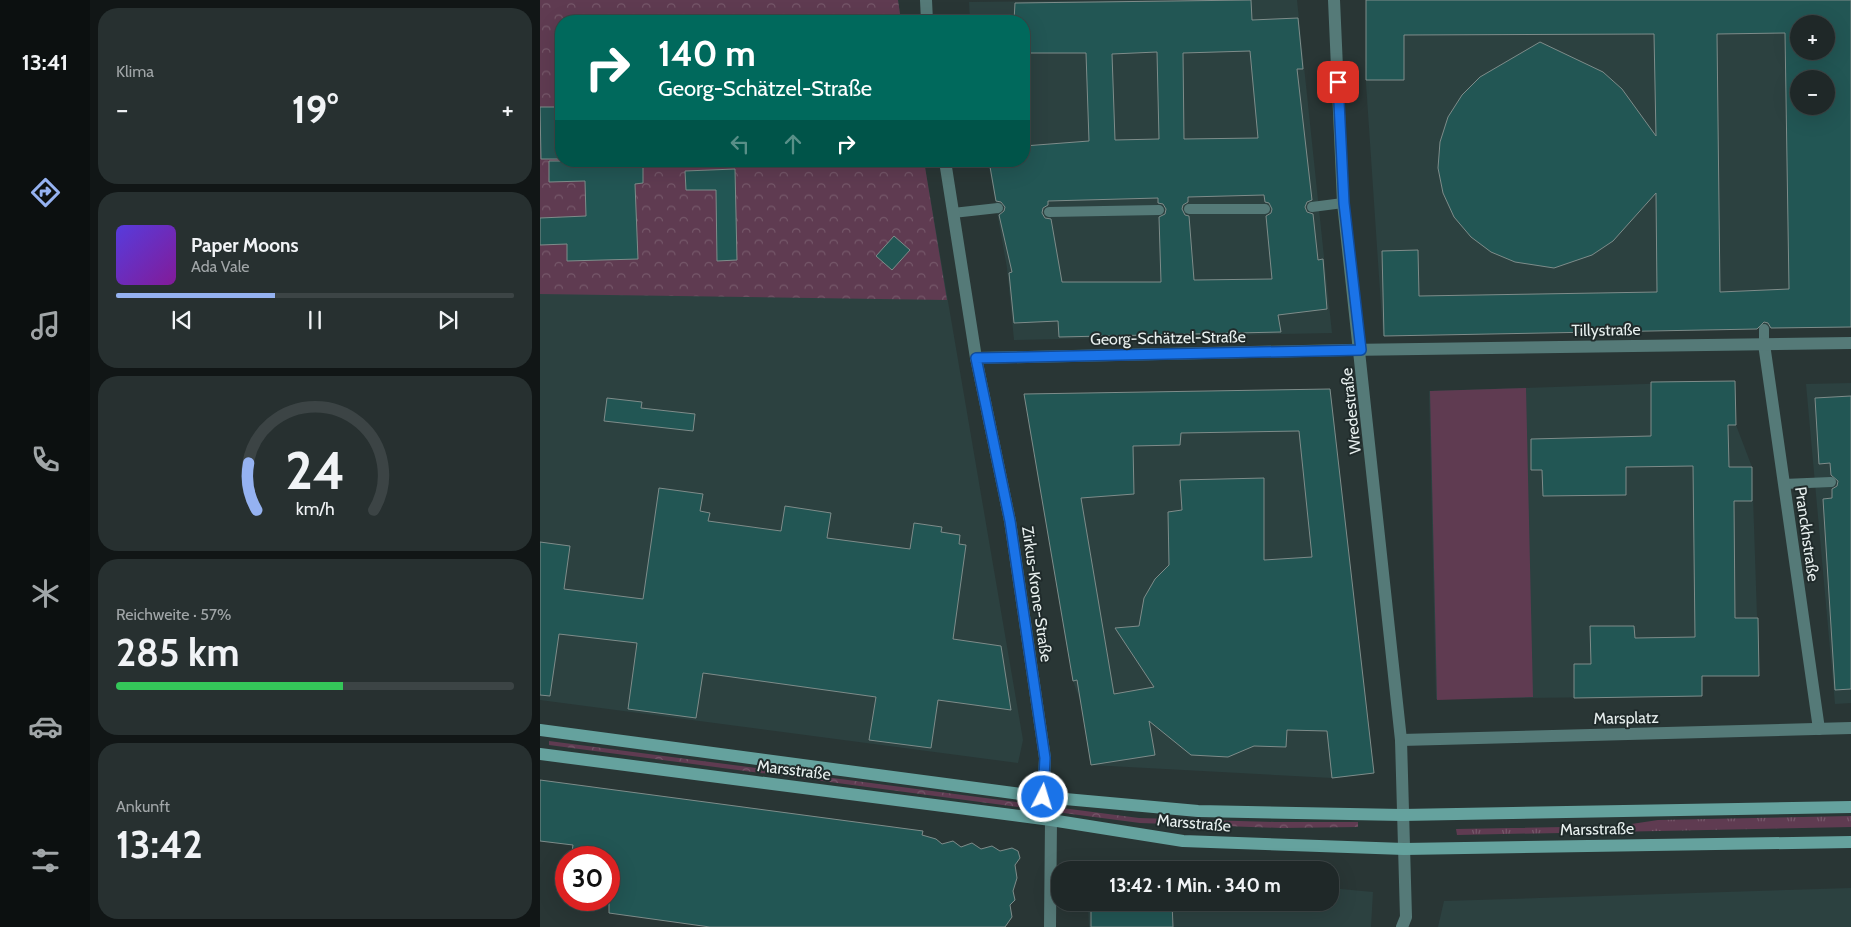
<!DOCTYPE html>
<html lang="de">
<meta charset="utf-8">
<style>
body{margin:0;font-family:Cabin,sans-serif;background:#273030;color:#f1f3f6;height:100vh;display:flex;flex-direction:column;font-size:19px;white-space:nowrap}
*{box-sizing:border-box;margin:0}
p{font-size:16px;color:#a1a6a8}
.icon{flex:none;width:28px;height:28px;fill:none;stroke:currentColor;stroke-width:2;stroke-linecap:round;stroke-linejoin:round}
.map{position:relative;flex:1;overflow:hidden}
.details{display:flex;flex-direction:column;gap:8px;padding:8px;background:#111616;width:450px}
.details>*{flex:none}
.guide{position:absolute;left:15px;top:15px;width:475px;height:152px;border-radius:20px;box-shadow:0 5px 20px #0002,0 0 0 1px #3c4445;background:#00695c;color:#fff;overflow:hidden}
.tools{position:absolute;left:1250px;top:15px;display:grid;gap:10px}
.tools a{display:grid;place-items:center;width:45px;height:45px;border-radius:50%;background:#1f2828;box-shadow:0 5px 20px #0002,0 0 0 1px #3c4445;font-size:25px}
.speed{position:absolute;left:15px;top:846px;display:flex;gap:10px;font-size:25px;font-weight:700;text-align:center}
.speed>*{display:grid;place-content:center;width:65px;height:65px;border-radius:50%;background:#1f2828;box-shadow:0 5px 20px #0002,0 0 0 1px #3c4445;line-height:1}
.speed .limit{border:8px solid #d22;background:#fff;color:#111}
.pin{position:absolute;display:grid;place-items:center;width:42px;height:42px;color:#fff;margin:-21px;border-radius:10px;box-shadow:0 2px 8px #0006}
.me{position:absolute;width:55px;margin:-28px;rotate:5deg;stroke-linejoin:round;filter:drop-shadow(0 0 4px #0008)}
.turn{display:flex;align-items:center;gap:18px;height:105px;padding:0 20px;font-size:22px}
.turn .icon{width:65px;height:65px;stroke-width:2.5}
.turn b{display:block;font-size:35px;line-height:42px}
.lanes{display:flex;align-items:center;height:48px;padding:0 20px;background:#0003;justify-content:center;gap:25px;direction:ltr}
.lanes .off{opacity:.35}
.big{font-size:38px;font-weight:800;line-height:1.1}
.details .widget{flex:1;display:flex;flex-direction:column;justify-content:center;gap:8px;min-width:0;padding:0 18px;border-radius:20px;background:#273030}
.details .dial{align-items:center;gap:0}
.dial svg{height:130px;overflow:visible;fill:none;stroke:#3c4445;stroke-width:7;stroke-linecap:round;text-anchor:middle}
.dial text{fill:#f1f3f6;stroke:none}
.song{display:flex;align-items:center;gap:15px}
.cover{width:60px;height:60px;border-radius:8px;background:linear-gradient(135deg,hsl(250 70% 55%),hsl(290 70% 35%))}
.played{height:5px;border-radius:2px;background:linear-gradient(90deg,#95b2f1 40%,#3c4445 40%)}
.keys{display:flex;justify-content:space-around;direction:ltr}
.heat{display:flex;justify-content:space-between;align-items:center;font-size:28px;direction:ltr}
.charge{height:8px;border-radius:4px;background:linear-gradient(90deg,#34c759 57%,#3c4445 0)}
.trip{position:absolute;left:511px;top:861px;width:288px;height:50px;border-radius:20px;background:#1f2828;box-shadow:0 5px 20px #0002,0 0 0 1px #3c4445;font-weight:800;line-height:50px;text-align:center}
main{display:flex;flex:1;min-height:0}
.tabs{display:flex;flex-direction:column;width:90px;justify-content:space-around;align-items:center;background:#0c1010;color:#a1a6a8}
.tabs .icon{width:35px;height:35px}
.tabs .current{color:#95b2f1}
.tabs b{font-size:22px;color:#f1f3f6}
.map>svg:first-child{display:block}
.built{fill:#2c4140;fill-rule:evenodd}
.grass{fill:url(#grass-tufts)}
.forest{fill:url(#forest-crowns)}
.garden{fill:#5f3b51}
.building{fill:#225654;stroke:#7e8c8a;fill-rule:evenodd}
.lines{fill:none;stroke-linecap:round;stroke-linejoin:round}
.service{stroke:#557a78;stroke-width:10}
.minor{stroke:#557a78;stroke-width:12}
.tertiary{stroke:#557a78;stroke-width:12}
.secondary{stroke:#65a29e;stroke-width:12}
.route-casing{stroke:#114b97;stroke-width:12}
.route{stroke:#1a73e8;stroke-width:9}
.labels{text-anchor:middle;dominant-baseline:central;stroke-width:4;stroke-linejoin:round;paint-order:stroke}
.street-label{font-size:16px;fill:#e8f0ef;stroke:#202b2b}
</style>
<main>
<nav class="tabs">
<b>13:41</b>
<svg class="icon current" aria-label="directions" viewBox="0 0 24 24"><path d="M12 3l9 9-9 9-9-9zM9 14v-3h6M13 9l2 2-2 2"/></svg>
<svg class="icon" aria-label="music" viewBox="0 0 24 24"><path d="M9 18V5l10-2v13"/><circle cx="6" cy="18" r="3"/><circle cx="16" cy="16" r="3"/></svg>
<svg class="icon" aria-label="phone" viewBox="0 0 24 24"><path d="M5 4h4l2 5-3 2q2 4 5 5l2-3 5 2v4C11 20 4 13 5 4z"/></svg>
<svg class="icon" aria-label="climate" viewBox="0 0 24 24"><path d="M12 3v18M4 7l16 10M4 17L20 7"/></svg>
<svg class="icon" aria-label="car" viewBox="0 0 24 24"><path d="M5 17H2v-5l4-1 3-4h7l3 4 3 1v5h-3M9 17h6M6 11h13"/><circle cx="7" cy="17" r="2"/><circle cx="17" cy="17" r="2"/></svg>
<svg class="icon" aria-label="filters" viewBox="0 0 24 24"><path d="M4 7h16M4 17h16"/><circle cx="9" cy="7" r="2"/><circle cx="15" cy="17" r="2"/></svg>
</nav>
<section class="details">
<div class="widget"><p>Klima</p>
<div class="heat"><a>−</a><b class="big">19°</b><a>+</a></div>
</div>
<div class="widget">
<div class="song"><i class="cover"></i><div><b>Paper Moons</b><p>Ada Vale</p></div></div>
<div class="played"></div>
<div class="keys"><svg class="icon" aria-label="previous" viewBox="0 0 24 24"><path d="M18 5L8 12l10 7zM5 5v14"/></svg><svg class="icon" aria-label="pause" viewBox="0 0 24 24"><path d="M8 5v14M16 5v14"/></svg><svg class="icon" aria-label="next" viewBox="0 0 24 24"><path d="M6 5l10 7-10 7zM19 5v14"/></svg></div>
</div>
<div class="widget dial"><svg viewBox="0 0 100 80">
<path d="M14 69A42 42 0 1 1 86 69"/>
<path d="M14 69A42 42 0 0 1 9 40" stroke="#95b2f1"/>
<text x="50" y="56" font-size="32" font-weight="700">24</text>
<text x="50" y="72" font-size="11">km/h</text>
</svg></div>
<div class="widget"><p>Reichweite · 57%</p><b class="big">285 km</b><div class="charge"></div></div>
<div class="widget"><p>Ankunft</p><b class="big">13:42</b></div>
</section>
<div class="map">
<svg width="1311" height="927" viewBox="0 0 1311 927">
<defs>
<pattern id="grass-tufts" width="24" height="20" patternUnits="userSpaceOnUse" patternTransform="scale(1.25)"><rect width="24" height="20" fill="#5f3b51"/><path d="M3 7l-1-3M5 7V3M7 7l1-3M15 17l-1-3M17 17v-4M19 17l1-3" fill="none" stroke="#76586a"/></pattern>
<pattern id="forest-crowns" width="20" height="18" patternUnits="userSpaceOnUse" patternTransform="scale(1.25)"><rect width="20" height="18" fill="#5f3b51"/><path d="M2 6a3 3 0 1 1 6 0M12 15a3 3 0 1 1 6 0" fill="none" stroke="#76586a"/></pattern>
</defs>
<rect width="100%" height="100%" fill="#293635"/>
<g class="built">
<polygon points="0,0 358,0 361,21 21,21 21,161 384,161 483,740 478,763 0,700"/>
<polygon points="607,0 757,0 792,333 474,340 467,268 448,161 484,161 484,21 430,21 429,2"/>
<path d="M 826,0 L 1311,0 L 1311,327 L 843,336 L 826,83 ZM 1259,24 L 1286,24 L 1286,51 L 1259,51 ZM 1259,79 L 1286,79 L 1286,106 L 1259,106 Z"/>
<polygon points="1195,381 1196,425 1212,467 1219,676 1162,676 1162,696 896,699 889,391"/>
<polygon points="1311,383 1311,703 1295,704 1266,384"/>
<polygon points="790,389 834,773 792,778 551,765 540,700 533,681 484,394"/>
<polygon points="548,863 618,870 548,870"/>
<polygon points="790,888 833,892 831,927 549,927 548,903 790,902"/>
<polygon points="1311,888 1311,927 898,927 904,901"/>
</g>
<polygon class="grass" points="1311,816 1311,827 917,835 916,829 1078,826 1118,820"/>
<g class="forest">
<polygon points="0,0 358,0 361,21 21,21 21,161 384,161 407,300 0,294"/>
<polygon points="9,741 599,818 735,822 818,822 818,827 741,828 600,823 9,745"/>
</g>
<polygon class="garden" points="986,388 993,697 897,700 890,391"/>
<g class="building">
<path d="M 711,0 L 712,20 L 758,18 L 763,69 L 757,69 L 772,200 L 767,202 L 765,207 L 767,212 L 773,214 L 778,260 L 783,259 L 787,309 L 738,315 L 741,332 L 519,337 L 518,321 L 474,323 L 469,273 L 472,272 L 459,215 L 464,211 L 465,207 L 461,202 L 456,201 L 449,161 L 484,161 L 484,146 L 549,141 L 546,53 L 484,53 L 484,21 L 474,21 L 475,3 ZM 710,51 L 718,138 L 644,139 L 643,53 ZM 617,52 L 619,139 L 575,140 L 572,54 ZM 724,195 L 725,202 L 729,203 L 732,209 L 731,213 L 726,216 L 732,279 L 654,280 L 649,216 L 645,215 L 642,209 L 643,205 L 648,202 L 648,197 ZM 618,198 L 618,203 L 623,204 L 626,209 L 625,214 L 619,217 L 621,282 L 522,282 L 511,219 L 505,218 L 502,213 L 503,208 L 508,205 L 508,201 Z"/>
<path d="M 826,0 L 1311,0 L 1311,327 L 1231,328 L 1228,323 L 1224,322 L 1217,329 L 844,336 L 842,251 L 878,250 L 879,296 L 1117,292 L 1116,193 L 1073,241 L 1052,255 L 1014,268 L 975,262 L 951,252 L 931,237 L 914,217 L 903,193 L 898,168 L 900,142 L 908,117 L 922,95 L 940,77 L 1000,42 L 1063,72 L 1082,89 L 1116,136 L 1114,34 L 864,35 L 864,80 L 826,80 ZM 1259,24 L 1286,24 L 1286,51 L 1259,51 ZM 1245,33 L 1249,289 L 1180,292 L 1177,34 ZM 1259,79 L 1286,79 L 1286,106 L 1259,106 Z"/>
<polygon points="0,107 21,107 21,159 1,159"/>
<polygon points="9,161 103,161 103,183 95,184 98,259 27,261 27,244 0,245 0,218 46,216 45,181 9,182"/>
<polygon points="195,169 197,260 177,261 176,190 146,190 145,171"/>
<polygon points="354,236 370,250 352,270 336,256"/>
<polygon points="1195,381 1196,425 1188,425 1189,467 1212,467 1212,501 1194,501 1195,618 1218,618 1219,676 1162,676 1162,696 1034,698 1034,664 1051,664 1050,626 1094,626 1095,638 1155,637 1153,466 1086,467 1086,495 1003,496 1002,470 991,470 991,439 1111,436 1111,382"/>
<path d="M 790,389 L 834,773 L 792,778 L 787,731 L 747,730 L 746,747 L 714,746 L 688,757 L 651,755 L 609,721 L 615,755 L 551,765 L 537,680 L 533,681 L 484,394 ZM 759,431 L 772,557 L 724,560 L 724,478 L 640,480 L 642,510 L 628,512 L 629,565 L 615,579 L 604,598 L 599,626 L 575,628 L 614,687 L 574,694 L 541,498 L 594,494 L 593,446 L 640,445 L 641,433 Z"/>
<polygon points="1311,396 1311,689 1295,690 1283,499 1292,498 1292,489 1297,486 1298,481 1291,475 1290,463 1279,464 1275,398"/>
<polygon points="67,398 102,402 101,408 155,414 153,431 64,421"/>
<polygon points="119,488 163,494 160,511 170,513 168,521 241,531 245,506 291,513 287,538 370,549 374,523 402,527 401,532 420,535 419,544 426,545 413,639 461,646 471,710 398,700 391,748 329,740 336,697 163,673 156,718 88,709 97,643 19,634 10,696 0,695 0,542 30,546 24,589 103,599"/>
<polygon points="0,780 383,831 382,835 396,839 402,844 413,841 421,847 432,843 441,849 452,846 460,851 472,848 478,851 480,858 475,865 477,878 473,891 475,900 470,905 472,917 465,927 170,927 69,913 69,858 31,858 33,845 0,841"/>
<polygon points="551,902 632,902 633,927 551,927"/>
</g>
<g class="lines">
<g class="service">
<polyline points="772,207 803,203"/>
<polyline points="649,209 725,209"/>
<polyline points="509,212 619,210"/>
<polyline points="413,213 458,208"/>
<polyline points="1224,329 1224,344"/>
<polyline points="1244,484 1291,482"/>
</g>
<g class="minor">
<polyline points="386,0 387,21"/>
<polyline points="405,161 436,358 470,521 505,758 503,797"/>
<polyline points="1224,344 1279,729"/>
<polyline points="436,358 807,350 1311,343"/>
<polyline points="861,740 1311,728"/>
<polyline points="510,927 511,820"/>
</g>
<polyline class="tertiary" points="794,0 803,203 861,740 866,917 862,927"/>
<g class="secondary">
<polyline points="0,730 503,797 658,811 862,815 1311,807"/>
<polyline points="0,754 511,820 643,841 864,849 1311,842"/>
</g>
</g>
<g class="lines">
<defs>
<polyline id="route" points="503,797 505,758 470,521 436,358 821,350 804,203 798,82"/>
</defs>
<use href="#route" class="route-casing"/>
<use href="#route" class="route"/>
</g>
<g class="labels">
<g class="street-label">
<text transform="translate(1066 330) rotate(-1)">Tillystraße</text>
<text transform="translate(628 338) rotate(-1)">Georg-Schätzel-Straße</text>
<text transform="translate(811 411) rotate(-96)">Wredestraße</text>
<text transform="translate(1267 534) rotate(82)">Pranckhstraße</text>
<text transform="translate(497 594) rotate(82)">Zirkus-Krone-Straße</text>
<text transform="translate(1086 718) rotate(-1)">Marsplatz</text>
<text transform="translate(254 770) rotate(7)">Marsstraße</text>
<text transform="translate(654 823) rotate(5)">Marsstraße</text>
<text transform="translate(1057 829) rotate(-1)">Marsstraße</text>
</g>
</g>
</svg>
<div class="tools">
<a>+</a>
<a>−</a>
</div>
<div class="speed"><div class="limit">30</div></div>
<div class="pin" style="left:798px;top:82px;background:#d93025"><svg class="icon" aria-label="arrive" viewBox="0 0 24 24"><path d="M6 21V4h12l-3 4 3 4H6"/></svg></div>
<svg class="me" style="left:503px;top:797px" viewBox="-20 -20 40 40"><circle r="17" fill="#1a73e8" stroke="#fff" stroke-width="3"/><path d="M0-11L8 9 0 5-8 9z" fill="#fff"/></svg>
<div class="trip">13:42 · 1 Min. · 340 m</div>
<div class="guide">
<div class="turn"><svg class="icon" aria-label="right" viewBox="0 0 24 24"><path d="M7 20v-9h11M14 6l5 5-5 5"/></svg><div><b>140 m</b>Georg-Schätzel-Straße</div></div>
<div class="lanes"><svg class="icon off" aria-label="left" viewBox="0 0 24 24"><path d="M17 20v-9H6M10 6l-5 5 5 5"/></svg><svg class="icon off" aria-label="ahead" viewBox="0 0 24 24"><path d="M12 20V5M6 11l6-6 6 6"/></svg><svg class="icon" aria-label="right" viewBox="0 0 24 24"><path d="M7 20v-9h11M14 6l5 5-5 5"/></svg></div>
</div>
</div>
</main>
